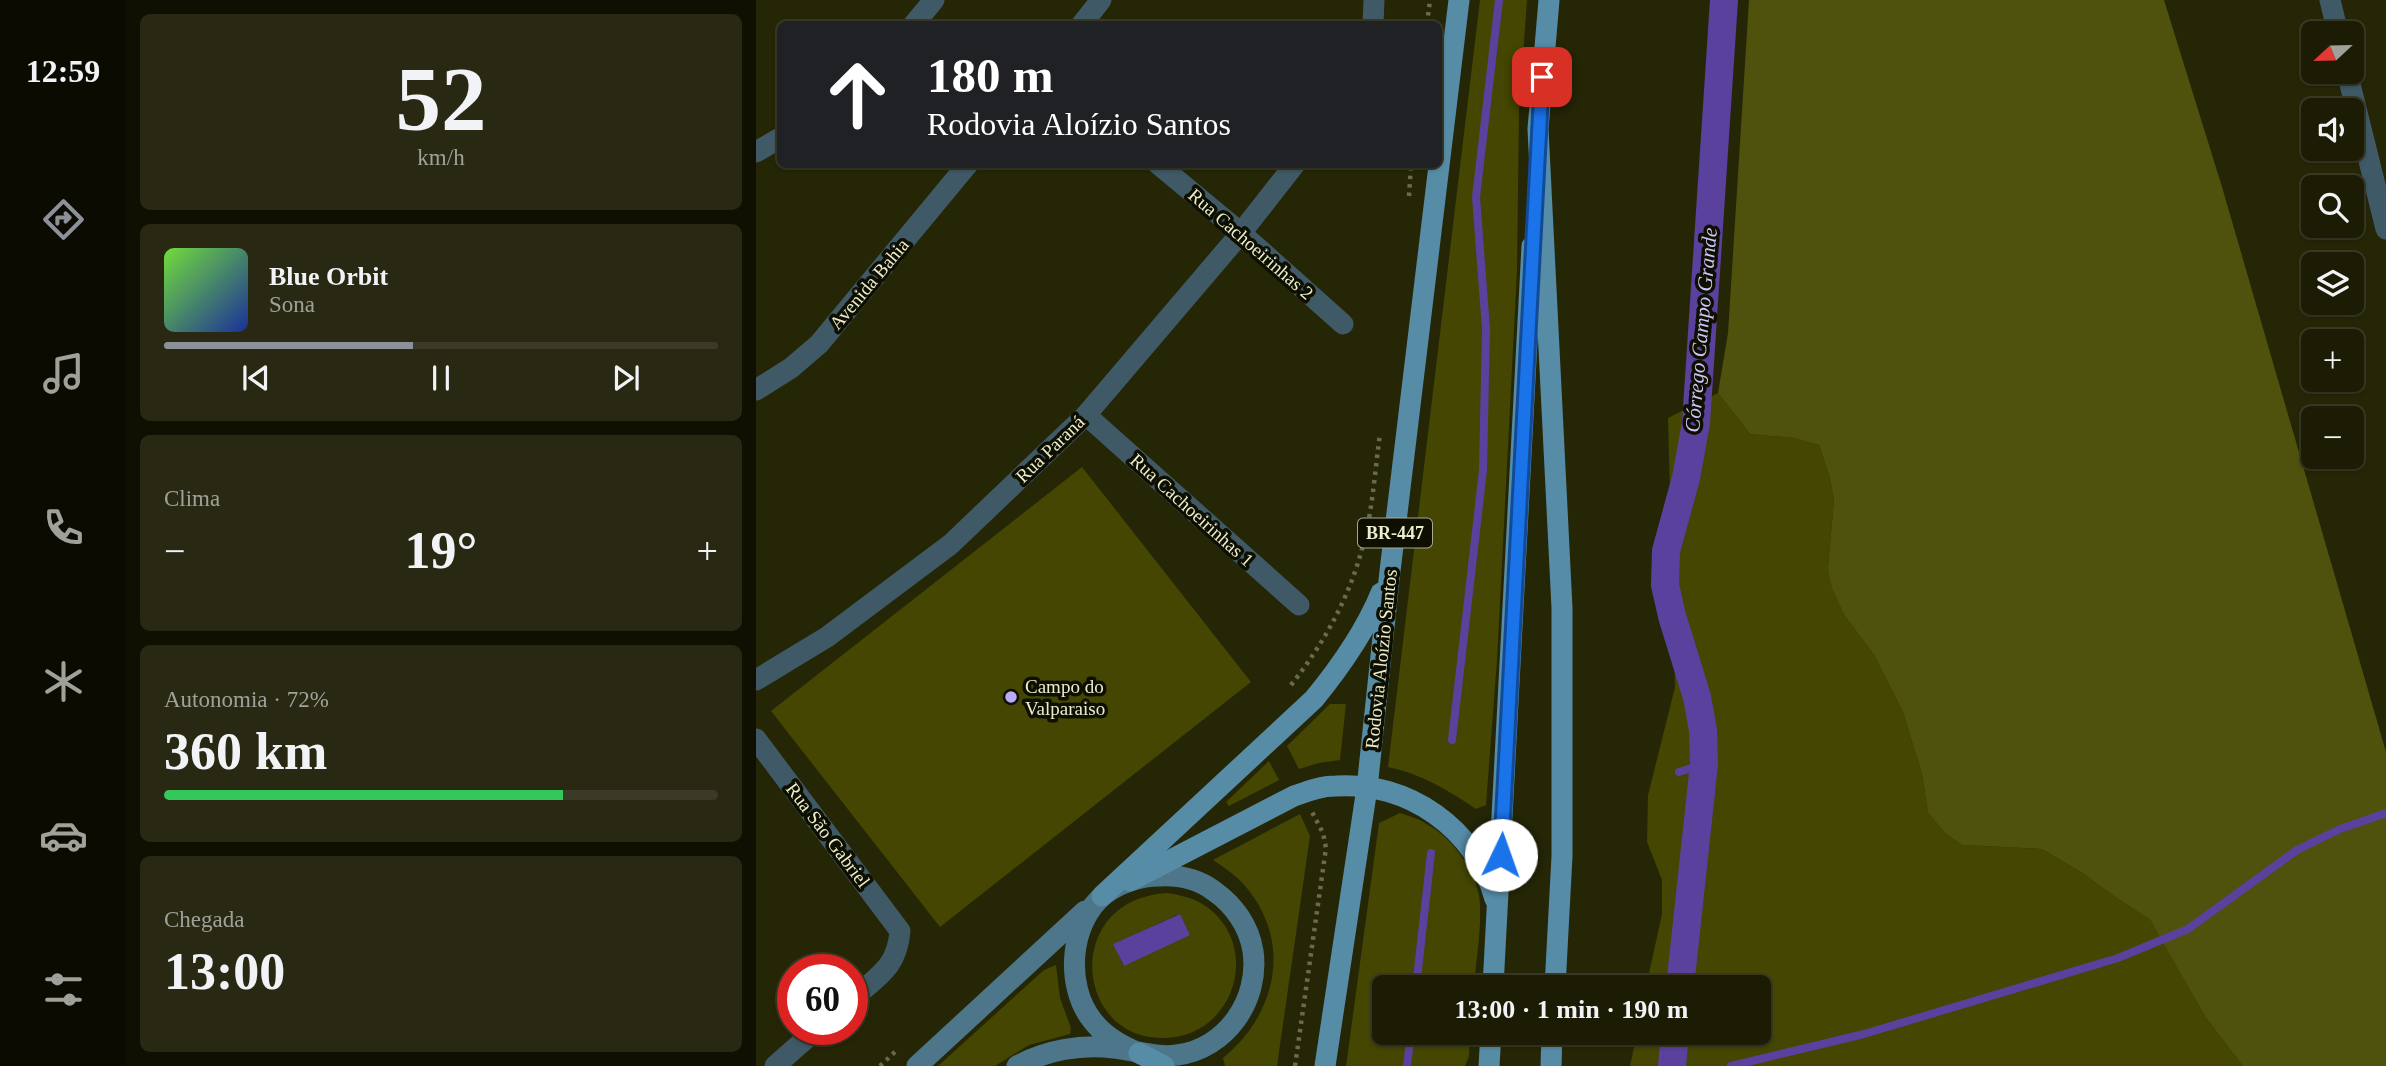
<!DOCTYPE html>
<html lang="pt">
<meta charset="utf-8">
<style>
body{margin:0;font-family:"Times New Roman",serif;background:#292913;color:#f1f3f6;height:100vh;display:flex;flex-direction:column;font-size:26px;white-space:nowrap}
*{box-sizing:border-box;margin:0}
p{font-size:23px;color:#a0a19a}
.icon{flex:none;width:38px;height:38px;fill:none;stroke:currentColor;stroke-width:2;stroke-linecap:round;stroke-linejoin:round}
.map{position:relative;flex:1;overflow:hidden}
.sheet{display:flex;flex-direction:column;gap:14px;padding:14px;background:#0f0f02;width:630px}
.sheet>*{flex:none}
.top-card{position:absolute;left:21px;top:21px;width:665px;height:147px;border-radius:10px;box-shadow:0 2px 5px #0004,0 0 0 2px #3a3a26;background:#202124;color:#fff;overflow:hidden}
.needle{width:46px;rotate:248deg}
.tools{position:absolute;left:1545px;top:21px;display:grid;gap:14px}
.tools a{display:grid;place-items:center;width:63px;height:63px;border-radius:10px;background:#1c1c04;box-shadow:0 2px 5px #0004,0 0 0 2px #3a3a26;font-size:35px}
.speed{position:absolute;left:21px;top:954px;display:flex;gap:14px;font-size:35px;font-weight:700;text-align:center}
.speed>*{display:grid;place-content:center;width:91px;height:91px;border-radius:50%;background:#1c1c04;box-shadow:0 2px 5px #0004,0 0 0 2px #3a3a26;line-height:1}
.speed .limit{border:10px solid #d22;background:#fff;color:#111}
.pin{position:absolute;display:grid;place-items:center;width:60px;height:60px;color:#fff;margin:-30px;border-radius:14px;box-shadow:0 4px 10px #0006}
.me{position:absolute;width:77px;margin:-38px;rotate:3deg;stroke-linejoin:round;filter:drop-shadow(0 0 5px #0008)}
.turn{display:flex;align-items:center;gap:24px;height:147px;padding:0 35px;font-size:32px}
.turn .icon{width:91px;height:91px;stroke-width:2.5}
.turn b{display:block;font-size:49px;line-height:60px}
.big{font-size:52px;font-weight:700;line-height:1.1}
.sheet .card{flex:1;display:flex;flex-direction:column;justify-content:center;gap:10px;min-width:0;padding:0 24px;border-radius:10px;background:#292913}
.sheet .dial{align-items:center;gap:0}
.dial b{font-size:91px;line-height:1}
.song{display:flex;align-items:center;gap:21px}
.cover{width:84px;height:84px;border-radius:10px;background:linear-gradient(135deg,hsl(100 70% 55%),hsl(230 70% 35%))}
.played{height:7px;border-radius:4px;background:linear-gradient(90deg,#8c9099 45%,#3a3a26 45%)}
.keys{display:flex;justify-content:space-around;direction:ltr}
.heat{display:flex;justify-content:space-between;align-items:center;font-size:38px;direction:ltr}
.charge{height:10px;border-radius:5px;background:linear-gradient(90deg,#34c759 72%,#3a3a26 0)}
.trip{position:absolute;left:616px;top:975px;width:399px;height:70px;border-radius:10px;background:#1c1c04;box-shadow:0 2px 5px #0004,0 0 0 2px #3a3a26;font-weight:700;line-height:70px;text-align:center}
main{display:flex;flex:1;min-height:0}
.tab-bar{display:flex;flex-direction:column;width:126px;justify-content:space-around;align-items:center;background:#0b0b02;color:#a0a19a}
.tab-bar .icon{width:49px;height:49px}
.tab-bar .selected{color:#8c9099}
.tab-bar b{font-size:32px;color:#f1f3f6}
.map>svg:first-child{display:block}
.green{fill:#444601;fill-rule:evenodd}
.forest{fill:#4f520d}
.water{fill:#5a419e}
.lines{fill:none;stroke-linecap:round;stroke-linejoin:round}
.stream{stroke:#5a419e;stroke-width:8}
.canal{stroke:#5a419e;stroke-width:28}
.path{stroke:#6a6b4c;stroke-width:4.5;stroke-dasharray:3.5 5;stroke-linecap:butt}
.minor{stroke:#3f5966;stroke-width:21}
.tertiary{stroke:#3f5966;stroke-width:21}
.secondary{stroke:#4d768b;stroke-width:21}
.primary{stroke:#578ca7;stroke-width:21}
.route-casing{stroke:#114b97;stroke-width:18}
.route{stroke:#1a73e8;stroke-width:12}
.poi-dot{fill:#b8abf7;stroke:#0e0f00;stroke-width:2.5}
.labels{text-anchor:middle;dominant-baseline:central;stroke-width:7;stroke-linejoin:round;paint-order:stroke}
.shield{fill:#0e0f00;stroke:#a8aa90;stroke-width:2}
.shield-label{font-size:18px;font-weight:bold;fill:#eaedce}
.street-label{font-size:19px;fill:#eaedce;stroke:#0e0f00}
.poi-label{font-size:19px;fill:#eaedce;stroke:#0e0f00;text-anchor:start}
.water-label{font-size:21px;font-style:italic;fill:#ccc5f7;stroke:#0e0f00}
</style>
<main>
<nav class="tab-bar">
<b>12:59</b>
<svg class="icon selected" aria-label="directions" viewBox="0 0 24 24"><path d="M12 3l9 9-9 9-9-9zM9 14v-3h6M13 9l2 2-2 2"/></svg>
<svg class="icon" aria-label="music" viewBox="0 0 24 24"><path d="M9 18V5l10-2v13"/><circle cx="6" cy="18" r="3"/><circle cx="16" cy="16" r="3"/></svg>
<svg class="icon" aria-label="phone" viewBox="0 0 24 24"><path d="M5 4h4l2 5-3 2q2 4 5 5l2-3 5 2v4C11 20 4 13 5 4z"/></svg>
<svg class="icon" aria-label="climate" viewBox="0 0 24 24"><path d="M12 3v18M4 7l16 10M4 17L20 7"/></svg>
<svg class="icon" aria-label="car" viewBox="0 0 24 24"><path d="M5 17H2v-5l4-1 3-4h7l3 4 3 1v5h-3M9 17h6M6 11h13"/><circle cx="7" cy="17" r="2"/><circle cx="17" cy="17" r="2"/></svg>
<svg class="icon" aria-label="filters" viewBox="0 0 24 24"><path d="M4 7h16M4 17h16"/><circle cx="9" cy="7" r="2"/><circle cx="15" cy="17" r="2"/></svg>
</nav>
<section class="sheet">
<div class="card dial"><b>52</b><p>km/h</p></div>
<div class="card">
<div class="song"><i class="cover"></i><div><b>Blue Orbit</b><p>Sona</p></div></div>
<div class="played"></div>
<div class="keys"><svg class="icon" aria-label="previous" viewBox="0 0 24 24"><path d="M18 5L8 12l10 7zM5 5v14"/></svg><svg class="icon" aria-label="pause" viewBox="0 0 24 24"><path d="M8 5v14M16 5v14"/></svg><svg class="icon" aria-label="next" viewBox="0 0 24 24"><path d="M6 5l10 7-10 7zM19 5v14"/></svg></div>
</div>
<div class="card"><p>Clima</p>
<div class="heat"><a>−</a><b class="big">19°</b><a>+</a></div>
</div>
<div class="card"><p>Autonomia · 72%</p><b class="big">360 km</b><div class="charge"></div></div>
<div class="card"><p>Chegada</p><b class="big">13:00</b></div>
</section>
<div class="map">
<svg width="1630" height="1066" viewBox="0 0 1630 1066">
<rect width="100%" height="100%" fill="#252606"/>
<g class="green">
<path d="M 724,0 L 771,0 L 763,112 L 761,271 L 741,660 L 730,805 L 720,809 C 692,790 665,774 632,767 Z"/>
<polygon points="962,393 994,434 1037,438 1063,445 1073,475 1078,499 1072,568 1089,616 1118,655 1147,712 1166,774 1172,813 1189,833 1206,845 1286,849 1328,874 1362,899 1395,919 1450,1018 1487,1066 874,1066 881,1033 1003,1032 1003,987 890,987 906,914 906,880 891,842 892,795 919,687 912,418"/>
<polygon points="326,467 495,682 184,927 15,711"/>
<polygon points="574,704 590,704 584,760 563,763 543,769 531,746"/>
<polygon points="513,761 523,780 473,806 470,802"/>
<path d="M 644,813 C 652,816 662,818 669,823 C 694,836 718,867 723,895 C 727,922 720,959 718,987 L 628,987 L 628,1032 L 714,1033 L 713,1056 L 709,1066 L 590,1066 L 623,823 Z"/>
<path d="M 544,814 L 554,836 L 521,1066 L 469,1066 L 467,1058 C 520,1015 537,943 490,887 C 481,876 469,868 457,860 Z"/>
<path d="M 412,893 C 423,895 433,897 443,902 C 509,939 481,1039 406,1038 C 317,1038 307,898 412,893 ZM 423,914 L 433,935 L 367,965 L 358,944 Z"/>
<polygon points="300,965 304,998 315,1028 314,1034 273,1045 239,1066 182,1066 288,970"/>
</g>
<polygon class="forest" points="993,0 1408,0 1466,187 1630,752 1630,1066 1487,1066 1450,1018 1394,919 1362,899 1328,874 1286,849 1206,845 1189,833 1172,813 1166,774 1147,712 1118,655 1089,616 1076,588 1072,568 1078,499 1073,475 1063,445 1037,438 994,434 962,393 972,333"/>
<polygon class="water" points="424,914 434,935 368,966 357,944"/>
<g class="lines">
<g class="stream">
<polyline points="696,740 727,470 730,329 720,197 743,0"/>
<polyline points="923,772 948,764"/>
<polyline points="660,987 675,853"/>
<polyline points="651,1066 655,1032"/>
<polyline points="975,1066 1108,1034 1362,958 1432,929 1541,850 1584,829 1630,813"/>
</g>
<g class="canal">
<polyline points="924,987 948,764 947,730 941,697 916,616 909,585 910,551 930,478 940,423 968,0"/>
<polyline points="916,1066 919,1032"/>
</g>
<g class="path">
<polyline points="671,24 674,0"/>
<polyline points="653,196 655,164"/>
<path d="M 535,685 C 569,642 595,595 608,541 C 617,507 619,469 624,434"/>
<polyline points="124,1066 141,1050"/>
<polyline points="539,1066 570,848 567,833 556,812"/>
</g>
<g class="minor">
<polyline points="1574,0 1582,33"/>
<polyline points="158,24 178,0"/>
<polyline points="617,24 618,0"/>
<polyline points="1591,72 1630,229"/>
<polyline points="0,152 24,138"/>
<polyline points="402,164 485,233 587,324"/>
<polyline points="330,415 543,605"/>
<polyline points="0,680 71,637 195,544 330,415 485,233 539,164"/>
<path d="M 0,739 L 144,931 C 141,968 122,976 96,999"/>
<polyline points="19,1066 61,1029"/>
</g>
<g class="tertiary">
<polyline points="326,24 345,0"/>
<polyline points="0,390 35,368 63,344 212,164"/>
</g>
<g class="secondary">
<polyline points="161,1066 329,911"/>
<path d="M 261,1066 C 290,1050 325,1044 358,1048 C 379,1050 399,1058 421,1055 C 470,1049 504,1000 497,951 C 493,926 478,905 458,891 C 442,879 422,875 403,876 C 384,876 364,883 349,894 C 313,922 309,986 336,1020 C 348,1036 364,1045 383,1053"/>
</g>
<g class="primary">
<polyline points="793,0 782,129 806,608 806,856 799,987"/>
<path d="M 374,881 L 538,796 C 552,791 565,786 580,786 C 652,781 720,829 739,899"/>
<path d="M 346,896 L 558,699 C 585,666 609,632 625,593"/>
<polyline points="737,987 776,246"/>
<polyline points="383,1053 408,1066"/>
<polyline points="569,1066 611,788 634,571 703,0"/>
<polyline points="733,1066 735,1032"/>
<polyline points="795,1066 796,1032"/>
</g>
</g>
<g class="lines">
<defs>
<polyline id="route" points="745,855 786,77"/>
</defs>
<use href="#route" class="route-casing"/>
<use href="#route" class="route"/>
</g>
<circle class="poi-dot" cx="255" cy="697" r="7"/>
<g class="labels">
<rect class="shield" x="602" y="518.5" width="74" height="29" rx="5"/>
<g class="shield-label">
<text x="639" y="533">BR-447</text>
</g>
<g class="street-label">
<text transform="translate(495 244) rotate(41)">Rua Cachoeirinhas 2</text>
<text transform="translate(113 284) rotate(-50)">Avenida Bahia</text>
<text transform="translate(294 449) rotate(-44)">Rua Paraná</text>
<text transform="translate(436 510) rotate(42)">Rua Cachoeirinhas 1</text>
<text transform="translate(625 659) rotate(-84)">Rodovia Aloízio Santos</text>
<text transform="translate(72 835) rotate(53)">Rua São Gabriel</text>
</g>
<g class="poi-label">
<text x="269" y="686">Campo do<tspan x="269" dy="22">Valparaiso</tspan></text>
</g>
<g class="water-label">
<text transform="translate(945 330) rotate(-85)">Córrego Campo Grande</text>
</g>
</g>
</svg>
<div class="tools">
<a><svg class="needle" viewBox="-14 -14 28 28"><path d="M0-13l5 13h-10z" fill="#e53935"/><path d="M0 13l5-13h-10z" fill="#a0a19a"/></svg></a>
<a><svg class="icon" aria-label="sound" viewBox="0 0 24 24"><path d="M4 9h4l5-4v14l-5-4H4zM17 9q2 3 0 6"/></svg></a>
<a><svg class="icon" aria-label="search" viewBox="0 0 24 24"><circle cx="10" cy="10" r="6"/><path d="M15 15l6 6"/></svg></a>
<a><svg class="icon" aria-label="layers" viewBox="0 0 24 24"><path d="M12 4l9 5-9 5-9-5zM3 14l9 5 9-5"/></svg></a>
<a>+</a>
<a>−</a>
</div>
<div class="speed"><div class="limit">60</div></div>
<div class="pin" style="left:786px;top:77px;background:#d93025"><svg class="icon" aria-label="arrive" viewBox="0 0 24 24"><path d="M6 21V4h12l-3 4 3 4H6"/></svg></div>
<svg class="me" style="left:745px;top:855px" viewBox="-20 -20 40 40"><circle r="19" fill="#fff"/><path d="M0-13L10 11 0 6-10 11z" fill="#1a73e8"/></svg>
<div class="trip">13:00 · 1 min · 190 m</div>
<div class="top-card">
<div class="turn"><svg class="icon" aria-label="ahead" viewBox="0 0 24 24"><path d="M12 20V5M6 11l6-6 6 6"/></svg><div><b>180 m</b>Rodovia Aloízio Santos</div></div>
</div>
</div>
</main>
